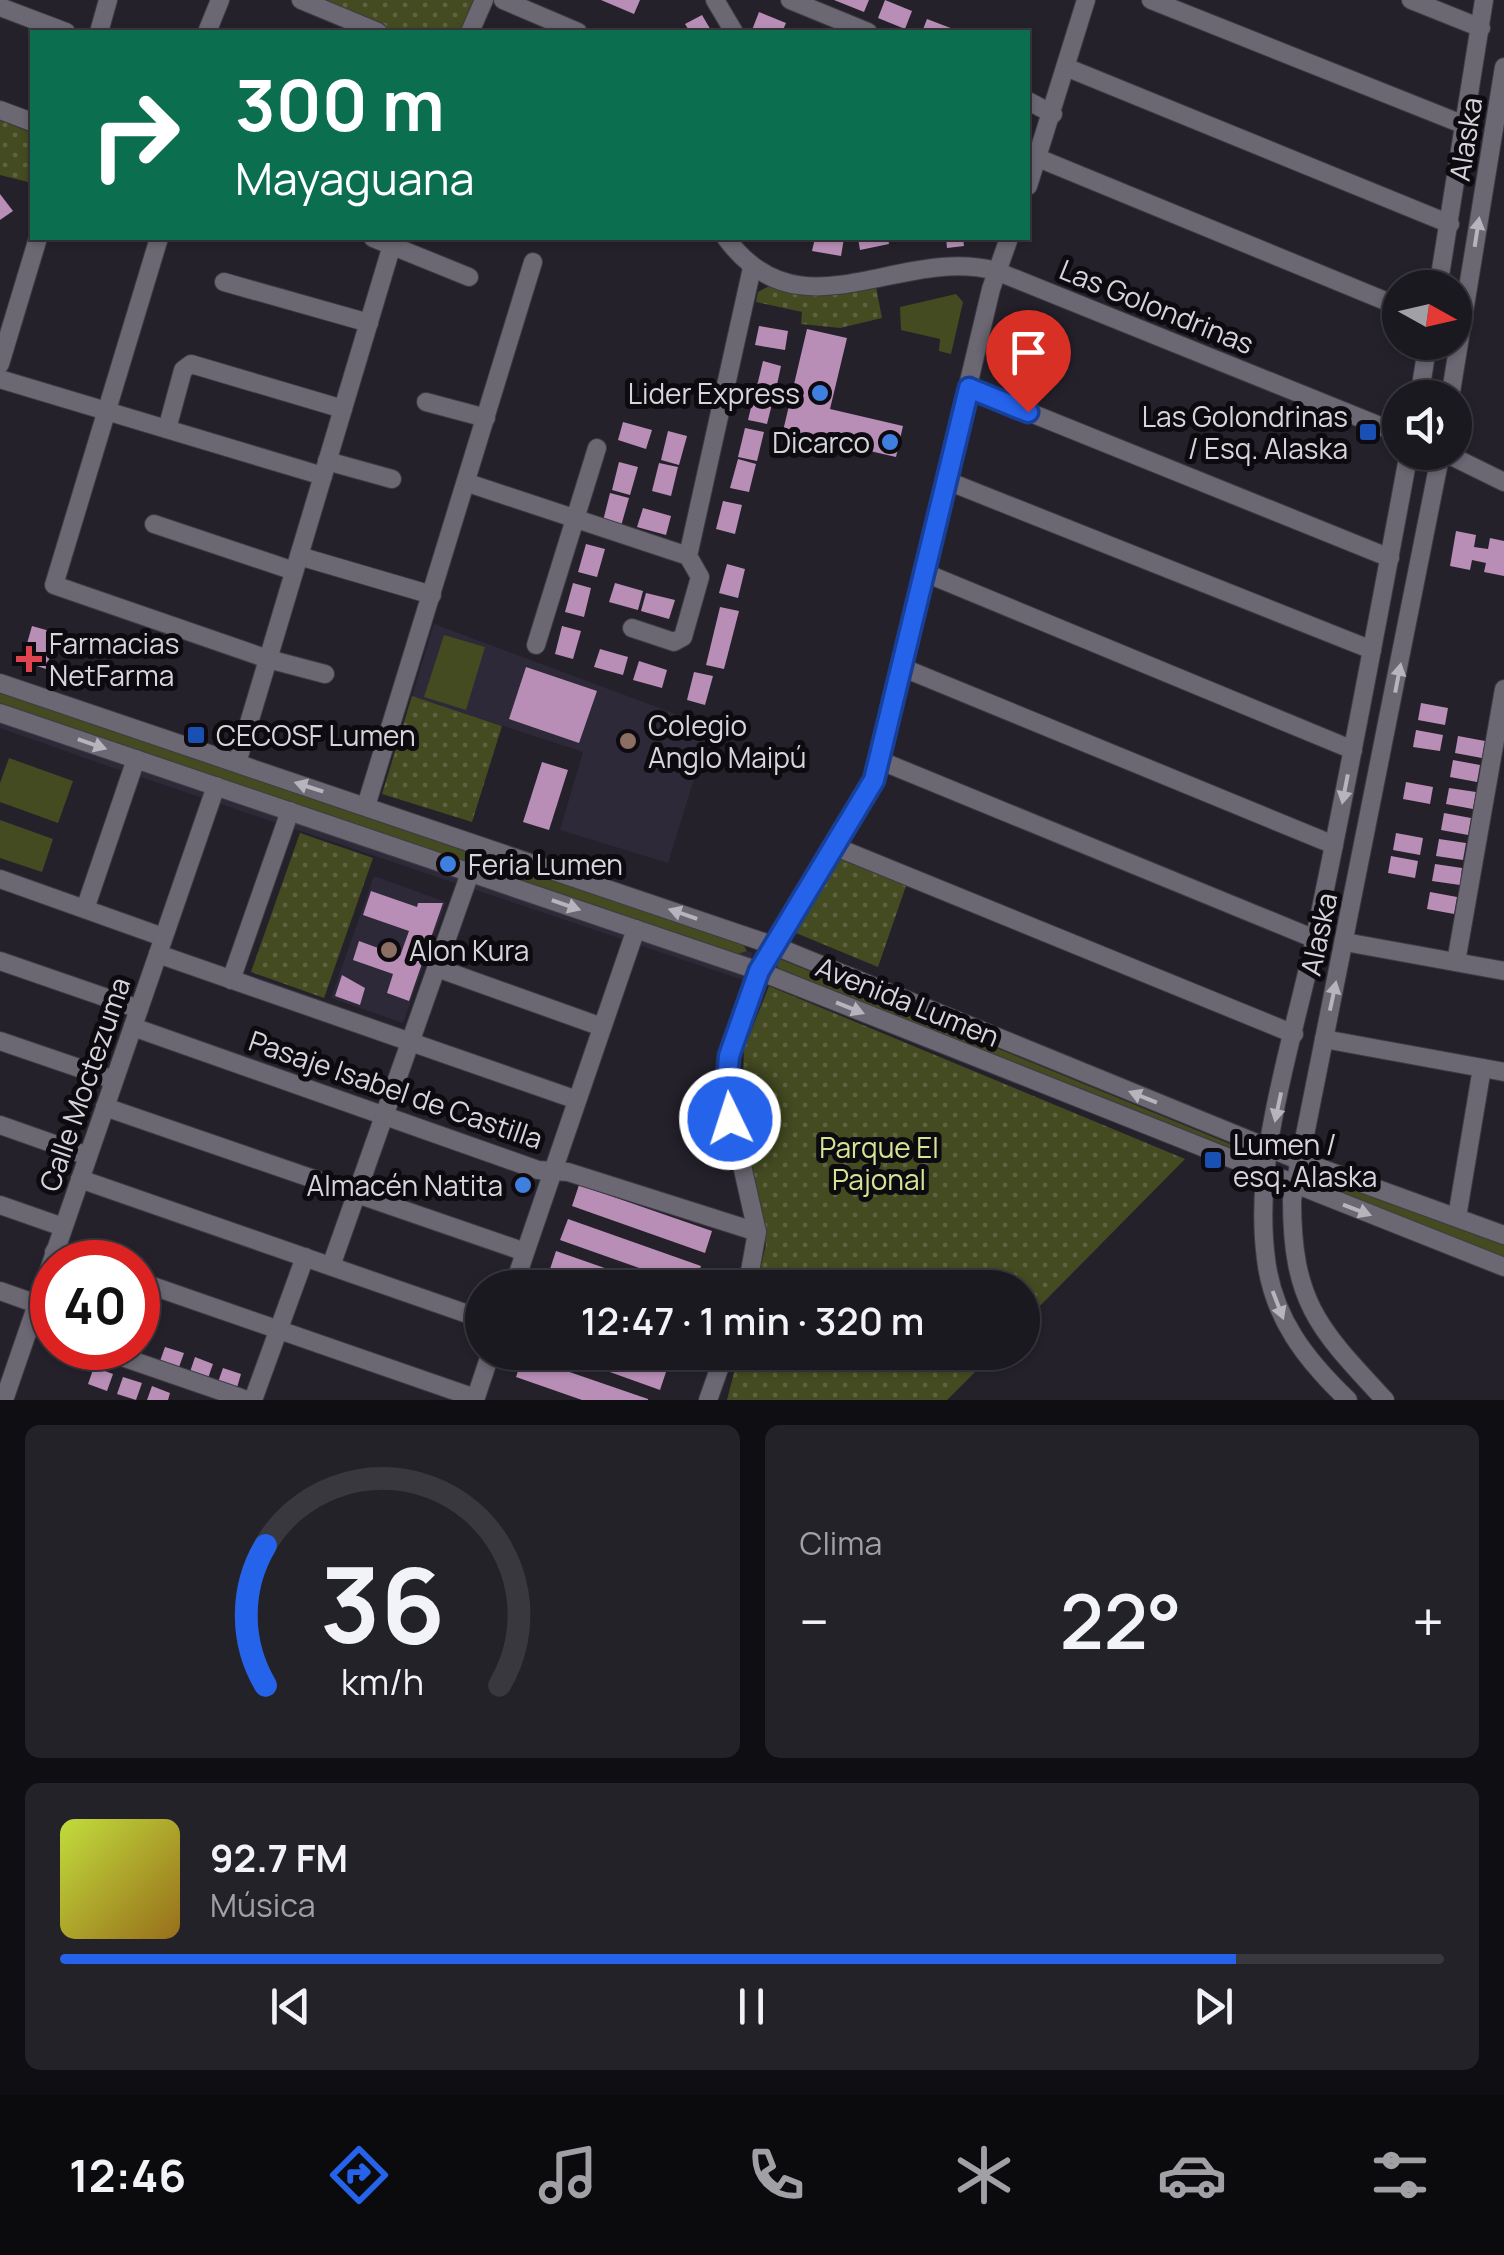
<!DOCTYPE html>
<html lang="es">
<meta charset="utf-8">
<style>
body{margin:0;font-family:Manrope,sans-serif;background:#242229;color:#f1f3f6;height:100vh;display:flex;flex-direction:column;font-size:38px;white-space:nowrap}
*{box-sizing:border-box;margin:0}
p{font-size:32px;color:#a0a0a5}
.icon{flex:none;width:55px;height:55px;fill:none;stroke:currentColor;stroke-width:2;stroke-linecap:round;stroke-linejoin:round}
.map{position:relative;height:1400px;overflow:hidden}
.side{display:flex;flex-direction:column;gap:25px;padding:25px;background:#0f0e12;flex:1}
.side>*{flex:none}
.hud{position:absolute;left:30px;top:30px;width:1000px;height:210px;border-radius:0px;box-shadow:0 2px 8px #0004,0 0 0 2px #39383e;background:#0b6e4f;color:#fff;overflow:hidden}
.needle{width:65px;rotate:98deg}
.controls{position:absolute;left:1382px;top:270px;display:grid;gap:20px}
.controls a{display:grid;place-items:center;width:90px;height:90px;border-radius:50%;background:#1b1920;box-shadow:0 2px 8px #0004,0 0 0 2px #39383e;font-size:50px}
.speed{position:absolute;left:30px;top:1240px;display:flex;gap:20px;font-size:50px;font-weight:700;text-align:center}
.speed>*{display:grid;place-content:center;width:130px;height:130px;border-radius:50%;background:#1b1920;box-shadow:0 2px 8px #0004,0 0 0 2px #39383e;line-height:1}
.speed .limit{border:15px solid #d22;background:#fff;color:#111}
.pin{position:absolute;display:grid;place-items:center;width:85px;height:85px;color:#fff;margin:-102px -42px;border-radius:50% 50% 50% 0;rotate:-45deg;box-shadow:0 0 10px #0007}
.pin .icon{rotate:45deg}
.me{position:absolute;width:110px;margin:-55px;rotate:356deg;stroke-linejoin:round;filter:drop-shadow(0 0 8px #0008)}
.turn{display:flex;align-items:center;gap:35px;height:210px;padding:0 40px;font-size:45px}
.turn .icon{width:130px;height:130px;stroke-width:2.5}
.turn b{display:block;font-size:70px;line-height:85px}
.big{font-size:75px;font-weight:600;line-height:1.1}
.side .card{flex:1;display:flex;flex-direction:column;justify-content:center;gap:15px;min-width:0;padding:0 35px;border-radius:15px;background:#242229}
.side .dial{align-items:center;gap:0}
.dial svg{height:260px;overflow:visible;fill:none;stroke:#39383e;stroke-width:7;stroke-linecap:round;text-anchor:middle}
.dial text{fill:#f1f3f6;stroke:none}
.song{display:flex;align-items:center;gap:30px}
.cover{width:120px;height:120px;border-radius:15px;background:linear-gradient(135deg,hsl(70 70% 55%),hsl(40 70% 35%))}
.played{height:10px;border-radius:5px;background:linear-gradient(90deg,#2563eb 85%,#39383e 85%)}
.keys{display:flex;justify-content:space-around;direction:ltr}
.heat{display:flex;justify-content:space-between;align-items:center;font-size:55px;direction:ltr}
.side .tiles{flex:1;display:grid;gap:25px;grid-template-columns:1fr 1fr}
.card:last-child{grid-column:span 2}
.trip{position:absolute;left:465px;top:1270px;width:575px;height:100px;border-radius:50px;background:#1b1920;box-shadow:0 2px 8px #0004,0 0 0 2px #39383e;font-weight:600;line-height:100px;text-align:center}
.tabs{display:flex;height:160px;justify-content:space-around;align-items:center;background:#0b0a0d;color:#a0a0a5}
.tabs .icon{width:70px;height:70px}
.tabs .current{color:#2563eb}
.tabs b{font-size:45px;color:#f1f3f6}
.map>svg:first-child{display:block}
.built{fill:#2d2938}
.green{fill:#444b21}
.park{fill:url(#park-dots)}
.building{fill:#b88eb6}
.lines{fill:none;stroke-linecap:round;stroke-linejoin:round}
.minor-casing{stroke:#3d3b43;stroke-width:20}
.minor{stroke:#6b6773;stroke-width:18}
.oneway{fill:#b6b4bc}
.route-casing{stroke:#184099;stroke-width:25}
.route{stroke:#2563eb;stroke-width:18}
.shop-dot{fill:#3f7fe0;stroke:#0d0b10;stroke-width:4}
.transit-dot{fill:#1a4fb4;stroke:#0d0b10;stroke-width:4}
.health-dot{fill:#e0444e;stroke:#0d0b10;stroke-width:4}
.education-dot{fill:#8d6e63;stroke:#0d0b10;stroke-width:4}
.labels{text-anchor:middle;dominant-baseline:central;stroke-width:10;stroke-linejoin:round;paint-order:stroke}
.street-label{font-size:28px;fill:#d6d5db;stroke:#0d0b10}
.poi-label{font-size:28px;fill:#d6d5db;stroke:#0d0b10;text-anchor:start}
.park-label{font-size:28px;fill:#d5e595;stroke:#0d0b10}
</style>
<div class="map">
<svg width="1504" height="1400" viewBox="0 0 1504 1400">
<defs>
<pattern id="park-dots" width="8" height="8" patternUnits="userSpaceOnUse" patternTransform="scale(2.5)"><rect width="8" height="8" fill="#444b21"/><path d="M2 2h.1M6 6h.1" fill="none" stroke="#5e6441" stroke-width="1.8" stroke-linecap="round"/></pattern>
</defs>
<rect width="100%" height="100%" fill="#24212b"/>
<g class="built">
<polygon points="434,624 710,727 668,863 560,830 583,752 412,696"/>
<polygon points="0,692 307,796 753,953 743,980 105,765 0,728"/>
<polygon points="374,876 446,902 403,1023 331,998"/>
</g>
<g class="green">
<polygon points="956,294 963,302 951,354 939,351 940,339 901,330 900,307"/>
<polygon points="444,635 485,647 466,710 424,697"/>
<polygon points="0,691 743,944 747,951 734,955 0,705"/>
<polygon points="9,758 73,781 58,823 0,802 0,783"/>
<polygon points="0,820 53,839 42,872 0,858"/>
<polygon points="780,959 1252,1153 1249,1162 778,968 775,963"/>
<polygon points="1297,1165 1504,1244 1504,1261 1294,1180"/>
</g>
<g class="park">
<polygon points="326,0 475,0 465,32 395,32"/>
<polygon points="0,120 32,133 32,183 0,175"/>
<polygon points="773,284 876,287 882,318 840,328 801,324 802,312 756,302 758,292"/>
<polygon points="412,696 502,726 472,822 382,794"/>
<polygon points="300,833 373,858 324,998 251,972"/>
<polygon points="842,857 907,883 878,967 796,933"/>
<polygon points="769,986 1185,1159 1023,1323 1022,1288 755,1287 766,1245 742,1110 744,1049"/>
<polygon points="739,1353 739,1352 994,1353 947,1400 727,1400"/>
</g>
<g class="building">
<polygon points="601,0 640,0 634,14"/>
<polygon points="834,0 869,0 864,12"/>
<polygon points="885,0 912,11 905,29 878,18"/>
<polygon points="759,12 786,23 782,32 752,30"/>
<polygon points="702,15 712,32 690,32 685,24"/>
<polygon points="927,19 961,32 922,32"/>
<polygon points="0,194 13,211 0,220"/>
<polygon points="815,238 844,238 841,256 812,251"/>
<polygon points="858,238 888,238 889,244 860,250"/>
<polygon points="946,238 963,238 964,246 947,248"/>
<polygon points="759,326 788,331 785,350 755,345"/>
<polygon points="807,329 847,338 830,409 903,426 896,457 783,431"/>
<polygon points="763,361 781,366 775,394 756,390"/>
<polygon points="755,391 774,396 767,424 748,420"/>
<polygon points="623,422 652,430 646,449 618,440"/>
<polygon points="745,428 764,432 757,461 738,457"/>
<polygon points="668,431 687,436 679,465 661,460"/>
<polygon points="738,459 756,464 749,492 730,488"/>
<polygon points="619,462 638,467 630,495 612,490"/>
<polygon points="659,463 678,467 671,496 652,491"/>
<polygon points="610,493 629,498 621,526 603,521"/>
<polygon points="723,501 742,505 735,534 716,529"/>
<polygon points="643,508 671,516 666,535 637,527"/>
<polygon points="1456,531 1476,535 1474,547 1488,549 1490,538 1504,541 1504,576 1484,572 1486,563 1472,560 1470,570 1450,566"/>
<polygon points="586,544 605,549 597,577 578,572"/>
<polygon points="727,564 745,569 738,598 719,593"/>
<polygon points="573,583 591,588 584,617 565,612"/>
<polygon points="615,583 643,591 638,610 609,602"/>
<polygon points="646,593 675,600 669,619 641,611"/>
<polygon points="720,607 739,611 724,669 706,665"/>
<polygon points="32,626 57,633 46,669 22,661"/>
<polygon points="562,626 581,631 573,659 555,654"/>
<polygon points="600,649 628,657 623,675 594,667"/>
<polygon points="639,661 667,670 662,688 633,680"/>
<polygon points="526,667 597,691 579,743 509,719"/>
<polygon points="694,672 713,676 705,705 687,700"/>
<polygon points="1421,703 1448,708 1445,725 1418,720"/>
<polygon points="1416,730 1443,735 1440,751 1413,747"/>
<polygon points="1458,736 1485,741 1482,758 1455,753"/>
<polygon points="1453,760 1480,765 1477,782 1450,777"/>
<polygon points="542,762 568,770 549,830 523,822"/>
<polygon points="1406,782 1433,787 1430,804 1403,799"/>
<polygon points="1449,788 1476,792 1473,809 1446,804"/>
<polygon points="1444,813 1471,818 1468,835 1441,830"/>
<polygon points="1396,833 1423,838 1420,855 1393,850"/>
<polygon points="1439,839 1466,843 1463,860 1436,856"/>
<polygon points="1391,856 1418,861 1415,878 1388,873"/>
<polygon points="1435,864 1462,868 1460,885 1432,881"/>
<polygon points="371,891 417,907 418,903 443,903 409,1001 387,993 393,974 353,960 359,941 400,956 409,931 363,915"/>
<polygon points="1430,892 1457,897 1454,914 1427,909"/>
<polygon points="342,975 365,988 360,1005 335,996"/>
<polygon points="579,1185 712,1231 705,1253 572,1206"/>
<polygon points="568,1219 701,1266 693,1287 560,1240"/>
<polygon points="556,1251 659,1287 658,1288 592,1288 549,1272"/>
<polygon points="165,1347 184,1353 178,1370 159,1364"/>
<polygon points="554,1352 621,1352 667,1369 660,1390"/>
<polygon points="523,1356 648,1399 648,1400 582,1400 516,1377"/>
<polygon points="195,1357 213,1364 207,1381 189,1375"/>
<polygon points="94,1367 113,1374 107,1391 88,1384"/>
<polygon points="223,1368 241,1374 236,1391 217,1385"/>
<polygon points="123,1377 142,1383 136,1400 117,1394"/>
<polygon points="152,1386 170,1393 168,1400 147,1400"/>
</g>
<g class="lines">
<defs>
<g id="minor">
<polyline points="301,0 378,32"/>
<polyline points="503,0 578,32"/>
<polyline points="715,0 734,32"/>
<polyline points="790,0 868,32"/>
<polyline points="1151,0 1467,126"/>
<polyline points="1411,0 1481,28"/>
<polyline points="0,7 66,32"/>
<polyline points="99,32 108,0"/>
<polyline points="207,32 220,0"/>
<polyline points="470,32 484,0"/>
<polyline points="1068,68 1450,224"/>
<polyline points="1028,101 1053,114"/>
<polyline points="0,110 32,122"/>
<polyline points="1038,158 1400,307"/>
<polyline points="1028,186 1086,0"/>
<polyline points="159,238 54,585 268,659 325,674"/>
<polyline points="373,238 469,277"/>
<path d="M 726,238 C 801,340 898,245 996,271 L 1400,434"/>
<polyline points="224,282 369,323"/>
<polyline points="1438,288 1484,0"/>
<polyline points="0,364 38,238"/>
<polyline points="0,379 323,476"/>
<polyline points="969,388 1390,558"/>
<polyline points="1419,398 1428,342"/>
<polyline points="1450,398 1504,67"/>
<polyline points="426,402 486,418"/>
<polyline points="167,429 183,370 191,364 343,409"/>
<polyline points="1443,452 1504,482"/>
<polyline points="327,461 392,479"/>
<polyline points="945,480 1372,650"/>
<polyline points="468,483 688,556"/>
<polyline points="154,524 294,571"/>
<polyline points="299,556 432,595"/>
<polyline points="923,572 1353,750"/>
<polyline points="632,628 674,642 683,637 700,577 688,556 752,268"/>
<polyline points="536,645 597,448"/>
<polyline points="901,667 1334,845"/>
<polyline points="0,683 775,946 1298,1160 1504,1235"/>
<polyline points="0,713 759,971 1504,1267"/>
<polyline points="881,761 1315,939"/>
<polyline points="237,763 392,245"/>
<polyline points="366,806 533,262"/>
<polyline points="836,847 1294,1034"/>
<polyline points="0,879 163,937"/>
<polyline points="85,909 136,759"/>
<polyline points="1345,942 1504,971"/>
<polyline points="158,954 577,1100"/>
<polyline points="0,961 139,1009"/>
<polyline points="1456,962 1504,689"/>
<polyline points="437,968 602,1027"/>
<polyline points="231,980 290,811"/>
<polyline points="133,1027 538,1170 568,1172 757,1232"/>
<polyline points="1324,1039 1504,1072"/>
<polyline points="0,1041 114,1080"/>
<polyline points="105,1107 525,1252"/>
<polyline points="0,1125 88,1156"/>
<polyline points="80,1179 482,1319"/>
<polyline points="0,1205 63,1227"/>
<polyline points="1457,1217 1482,1068"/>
<polyline points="54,1252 84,1262"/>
<polyline points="331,1266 470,873"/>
<polyline points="138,1281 475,1398"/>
<polyline points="513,1288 636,929"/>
<polyline points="747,1288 757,1232 726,1094 729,1056 759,971 874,780 991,289 1009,238"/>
<polyline points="0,1291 37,1304"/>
<polyline points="30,1325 52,1332"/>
<polyline points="96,1348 247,1400"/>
<polyline points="4,1400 216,786"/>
<polyline points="253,1400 305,1257"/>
<polyline points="475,1400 491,1352"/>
<polyline points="708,1400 725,1352"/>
<path d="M 1348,1400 C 1306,1360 1273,1318 1266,1259 C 1252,1153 1294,1040 1315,937 C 1349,776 1379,614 1409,452"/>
<path d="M 1385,1400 C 1319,1329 1292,1303 1292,1200 L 1441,452"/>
</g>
</defs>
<use href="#minor" class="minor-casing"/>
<use href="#minor" class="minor"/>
</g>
<defs><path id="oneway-solid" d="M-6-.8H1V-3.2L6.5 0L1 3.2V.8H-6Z" transform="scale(2.5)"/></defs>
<g class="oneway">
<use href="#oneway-solid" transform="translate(1477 232) rotate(-81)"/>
<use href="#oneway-solid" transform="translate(1398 678) rotate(-79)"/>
<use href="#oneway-solid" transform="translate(92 744) rotate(19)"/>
<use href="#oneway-solid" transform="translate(309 787) rotate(-162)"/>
<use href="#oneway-solid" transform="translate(1345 789) rotate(101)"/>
<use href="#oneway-solid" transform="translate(566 905) rotate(19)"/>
<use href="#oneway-solid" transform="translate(683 914) rotate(-161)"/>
<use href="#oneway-solid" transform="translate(1333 996) rotate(-78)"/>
<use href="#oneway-solid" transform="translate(850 1008) rotate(22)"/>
<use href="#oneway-solid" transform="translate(1143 1097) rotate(-158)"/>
<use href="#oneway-solid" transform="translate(1278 1107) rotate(102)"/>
<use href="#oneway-solid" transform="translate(1357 1210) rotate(21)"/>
<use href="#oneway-solid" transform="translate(1278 1305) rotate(69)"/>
</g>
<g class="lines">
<defs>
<polyline id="route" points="730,1119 726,1094 729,1056 759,971 874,780 969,388 1028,412"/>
</defs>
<use href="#route" class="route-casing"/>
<use href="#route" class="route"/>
</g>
<g class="shop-dot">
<circle cx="820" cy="393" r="10"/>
<circle cx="890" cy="442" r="10"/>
<circle cx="448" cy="864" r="10"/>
<circle cx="523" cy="1185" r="10"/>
</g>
<g class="transit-dot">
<rect x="1358" y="422" width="20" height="20" rx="5"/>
<rect x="186" y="725" width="20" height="20" rx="5"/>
<rect x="1203" y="1150" width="20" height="20" rx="5"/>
</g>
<path class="health-dot" d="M24 644h10v10h10v10h-10v10h-10v-10h-10v-10h10z"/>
<g class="education-dot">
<circle cx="628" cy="741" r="10"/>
<circle cx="389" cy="950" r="10"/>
</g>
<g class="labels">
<g class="street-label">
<text transform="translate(1465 139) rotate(-81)">Alaska</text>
<text transform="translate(1157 306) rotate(22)">Las Golondrinas</text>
<text transform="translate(1318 934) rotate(-78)">Alaska</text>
<text transform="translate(908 1001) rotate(22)">Avenida Lumen</text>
<text transform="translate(84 1084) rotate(-71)">Calle Moctezuma</text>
<text transform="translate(396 1089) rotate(19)">Pasaje Isabel de Castilla</text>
</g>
<g class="poi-label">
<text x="800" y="393" text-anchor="end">Lider Express</text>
<text x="1348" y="416" text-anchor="end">Las Golondrinas<tspan x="1348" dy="32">/ Esq. Alaska</tspan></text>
<text x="870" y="442" text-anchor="end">Dicarco</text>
<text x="49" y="643">Farmacias<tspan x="49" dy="32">NetFarma</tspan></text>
<text x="648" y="725">Colegio<tspan x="648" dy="32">Anglo Maipú</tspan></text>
<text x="216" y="735">CECOSF Lumen</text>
<text x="468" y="864">Feria Lumen</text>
<text x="409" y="950">Alon Kura</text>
<text x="1233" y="1144">Lumen /<tspan x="1233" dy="32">esq. Alaska</tspan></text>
<text x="503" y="1185" text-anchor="end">Almacén Natita</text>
</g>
<g class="park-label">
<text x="879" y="1147">Parque El<tspan x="879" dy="32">Pajonal</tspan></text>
</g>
</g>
</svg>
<div class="controls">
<a><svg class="needle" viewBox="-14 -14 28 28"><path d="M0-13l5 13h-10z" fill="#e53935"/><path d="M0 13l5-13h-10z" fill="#a0a0a5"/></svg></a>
<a><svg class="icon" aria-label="sound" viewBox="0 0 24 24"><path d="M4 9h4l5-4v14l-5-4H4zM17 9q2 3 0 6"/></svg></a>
</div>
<div class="speed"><div class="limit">40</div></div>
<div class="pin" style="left:1028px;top:412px;background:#d93025"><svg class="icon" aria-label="arrive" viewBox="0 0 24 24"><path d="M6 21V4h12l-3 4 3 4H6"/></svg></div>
<svg class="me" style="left:730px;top:1119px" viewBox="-20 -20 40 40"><circle r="17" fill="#2563eb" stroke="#fff" stroke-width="3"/><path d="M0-11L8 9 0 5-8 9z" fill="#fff"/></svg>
<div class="trip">12:47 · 1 min · 320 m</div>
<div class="hud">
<div class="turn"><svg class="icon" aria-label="right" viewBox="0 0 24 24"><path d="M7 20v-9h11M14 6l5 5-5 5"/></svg><div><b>300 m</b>Mayaguana</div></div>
</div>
</div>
<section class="side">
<div class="tiles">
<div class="card dial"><svg viewBox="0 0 100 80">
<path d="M14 69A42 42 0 1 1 86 69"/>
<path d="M14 69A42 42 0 0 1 14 26" stroke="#2563eb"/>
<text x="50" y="56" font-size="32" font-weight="700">36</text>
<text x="50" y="72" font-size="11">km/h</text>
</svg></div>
<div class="card"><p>Clima</p>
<div class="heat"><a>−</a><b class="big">22°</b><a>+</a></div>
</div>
<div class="card">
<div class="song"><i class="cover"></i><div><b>92.7 FM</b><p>Música</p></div></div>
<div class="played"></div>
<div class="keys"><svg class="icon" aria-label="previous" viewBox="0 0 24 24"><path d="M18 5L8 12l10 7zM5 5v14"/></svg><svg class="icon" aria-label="pause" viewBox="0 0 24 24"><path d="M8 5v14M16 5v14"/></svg><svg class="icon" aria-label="next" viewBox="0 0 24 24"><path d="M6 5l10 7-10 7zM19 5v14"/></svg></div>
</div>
</div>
</section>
<nav class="tabs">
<b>12:46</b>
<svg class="icon current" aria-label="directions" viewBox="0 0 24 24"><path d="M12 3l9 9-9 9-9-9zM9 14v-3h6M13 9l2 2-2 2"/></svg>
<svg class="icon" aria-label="music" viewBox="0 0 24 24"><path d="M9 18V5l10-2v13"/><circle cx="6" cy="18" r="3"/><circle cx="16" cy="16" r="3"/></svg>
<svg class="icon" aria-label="phone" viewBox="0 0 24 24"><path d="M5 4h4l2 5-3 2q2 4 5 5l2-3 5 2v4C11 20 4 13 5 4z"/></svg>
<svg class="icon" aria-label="climate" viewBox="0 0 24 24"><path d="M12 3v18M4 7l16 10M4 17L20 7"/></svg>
<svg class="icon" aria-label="car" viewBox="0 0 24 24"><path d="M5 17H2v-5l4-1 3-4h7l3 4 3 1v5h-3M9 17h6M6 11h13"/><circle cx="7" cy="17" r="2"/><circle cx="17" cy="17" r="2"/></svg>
<svg class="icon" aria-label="filters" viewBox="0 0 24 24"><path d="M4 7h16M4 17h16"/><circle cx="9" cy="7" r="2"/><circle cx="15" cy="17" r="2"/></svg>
</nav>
